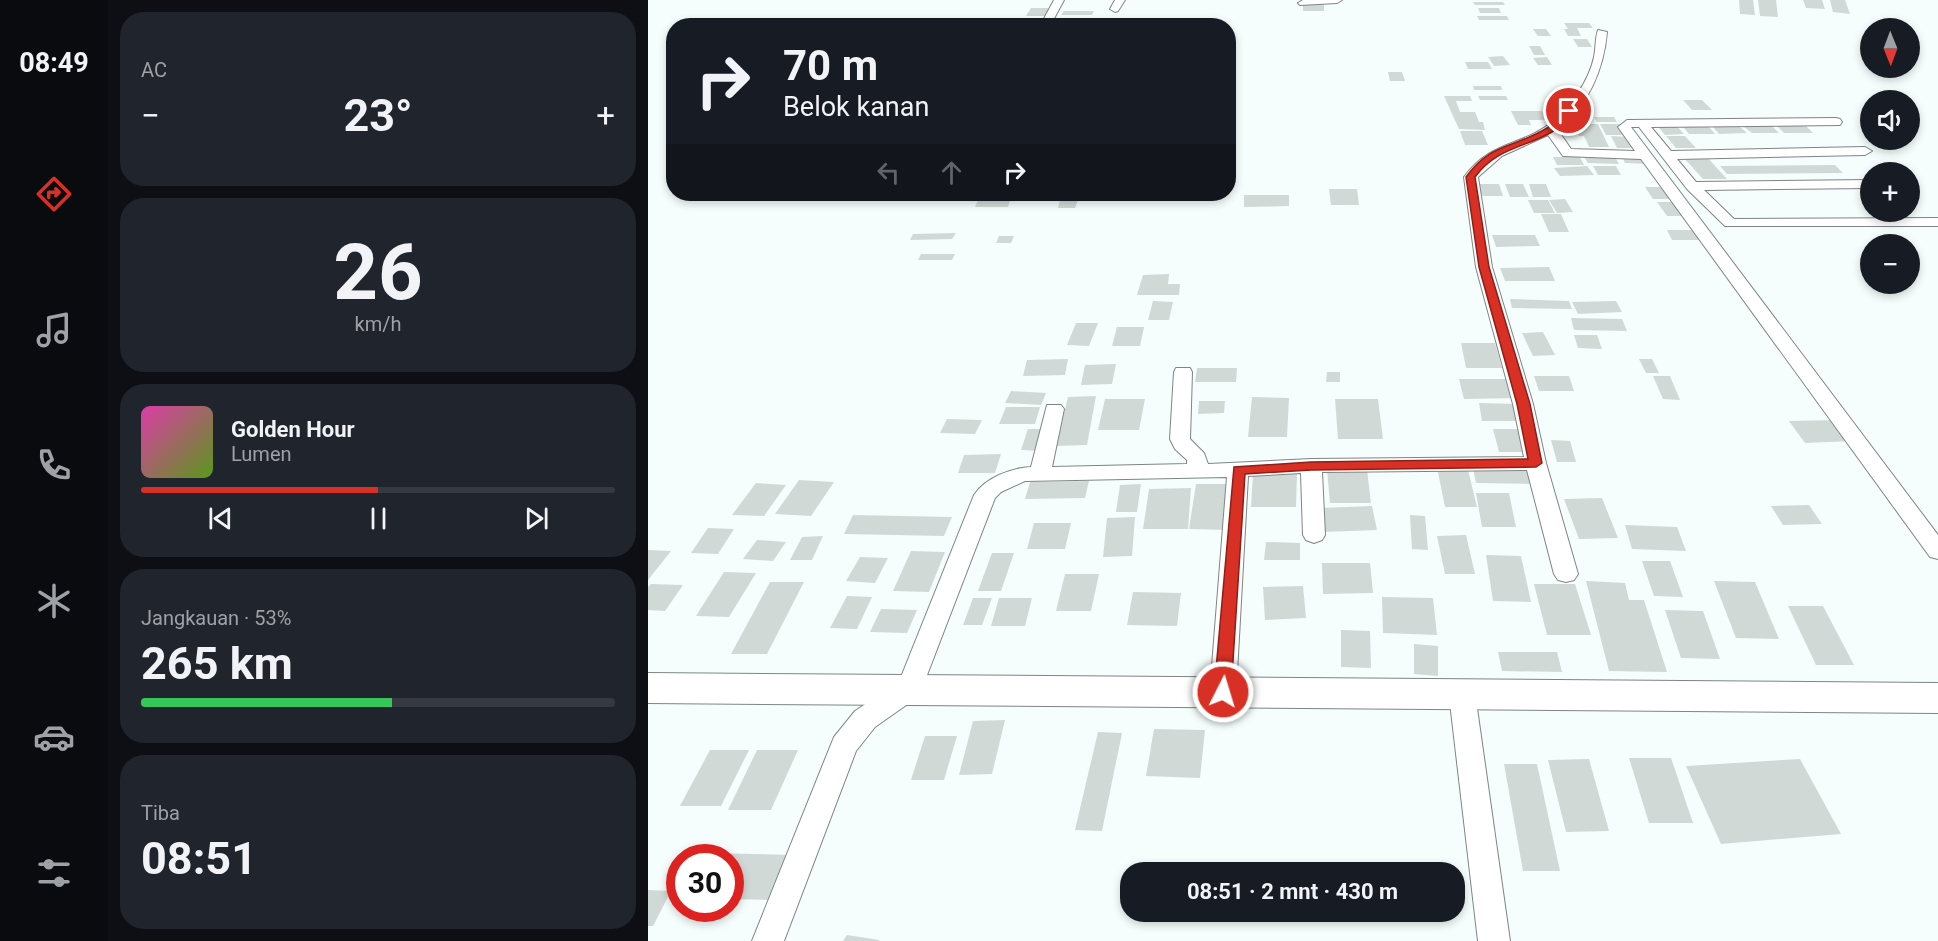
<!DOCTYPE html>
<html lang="id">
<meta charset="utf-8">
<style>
body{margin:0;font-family:Roboto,sans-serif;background:#20242c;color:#f1f3f6;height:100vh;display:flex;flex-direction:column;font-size:22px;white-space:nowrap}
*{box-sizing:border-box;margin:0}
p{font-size:20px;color:#9ea1a6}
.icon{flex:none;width:33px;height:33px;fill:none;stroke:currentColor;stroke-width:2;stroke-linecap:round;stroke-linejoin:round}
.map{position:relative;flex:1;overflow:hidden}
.drawer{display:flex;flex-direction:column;gap:12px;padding:12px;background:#0d0f14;width:540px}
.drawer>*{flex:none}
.top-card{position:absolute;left:18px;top:18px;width:570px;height:183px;border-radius:24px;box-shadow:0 3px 9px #0003;background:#171b24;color:#f1f3f6;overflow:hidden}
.needle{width:39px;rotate:179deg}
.fabs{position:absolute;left:1212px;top:18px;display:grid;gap:12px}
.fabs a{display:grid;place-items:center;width:60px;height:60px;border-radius:50%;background:#171b24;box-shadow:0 3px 9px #0003;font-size:30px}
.speed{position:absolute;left:18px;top:844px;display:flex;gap:12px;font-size:30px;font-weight:700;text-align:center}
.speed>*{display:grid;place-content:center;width:78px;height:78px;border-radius:50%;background:#171b24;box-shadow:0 3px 9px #0003;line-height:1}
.speed .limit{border:9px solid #d22;background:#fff;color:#111}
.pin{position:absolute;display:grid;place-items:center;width:51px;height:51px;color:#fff;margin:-26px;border:3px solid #fff;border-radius:50%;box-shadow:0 2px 6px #0007}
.me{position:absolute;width:66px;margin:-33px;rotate:5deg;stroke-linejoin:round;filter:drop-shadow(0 0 4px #0008)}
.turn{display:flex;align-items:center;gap:21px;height:126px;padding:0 18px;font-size:27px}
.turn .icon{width:78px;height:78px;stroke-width:2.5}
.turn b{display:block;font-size:42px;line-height:51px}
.lanes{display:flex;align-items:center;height:57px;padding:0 18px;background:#0003;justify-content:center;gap:30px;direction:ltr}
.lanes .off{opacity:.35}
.big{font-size:45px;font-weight:700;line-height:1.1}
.drawer .tile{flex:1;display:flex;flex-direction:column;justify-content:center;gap:9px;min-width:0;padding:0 21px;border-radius:24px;background:#20242c}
.drawer .dial{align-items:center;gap:0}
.dial b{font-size:78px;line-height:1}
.song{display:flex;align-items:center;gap:18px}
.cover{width:72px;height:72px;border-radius:9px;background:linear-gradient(135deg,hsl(320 70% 55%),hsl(90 70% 35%))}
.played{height:6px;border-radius:3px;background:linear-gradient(90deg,#d93025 50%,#363941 50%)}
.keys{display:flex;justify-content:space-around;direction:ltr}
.heat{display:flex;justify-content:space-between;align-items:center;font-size:33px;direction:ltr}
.charge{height:9px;border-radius:4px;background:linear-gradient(90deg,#34c759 53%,#363941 0)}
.trip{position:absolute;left:472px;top:862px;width:345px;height:60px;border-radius:24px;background:#171b24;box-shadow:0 3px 9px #0003;font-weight:700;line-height:60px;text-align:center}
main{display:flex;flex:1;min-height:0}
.tab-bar{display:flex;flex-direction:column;width:108px;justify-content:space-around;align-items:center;background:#090b0e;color:#9ea1a6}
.tab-bar .icon{width:42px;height:42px}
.tab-bar .active{color:#d93025}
.tab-bar b{font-size:27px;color:#f1f3f6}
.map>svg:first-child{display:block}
.building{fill:#d1d9d7}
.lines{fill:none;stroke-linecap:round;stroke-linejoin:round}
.street-casing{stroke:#7e8584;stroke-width:2}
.secondary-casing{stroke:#7e8584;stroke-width:2}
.street{fill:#fff;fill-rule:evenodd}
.secondary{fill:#fff;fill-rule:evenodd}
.route{fill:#d93025;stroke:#8d1f18;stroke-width:1.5}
</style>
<main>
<nav class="tab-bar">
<b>08:49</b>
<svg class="icon active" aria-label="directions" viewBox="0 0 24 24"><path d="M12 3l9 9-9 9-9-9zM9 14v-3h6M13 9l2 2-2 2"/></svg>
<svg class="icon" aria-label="music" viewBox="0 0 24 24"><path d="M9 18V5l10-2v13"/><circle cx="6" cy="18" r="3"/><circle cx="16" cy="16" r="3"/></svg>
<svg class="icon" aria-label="phone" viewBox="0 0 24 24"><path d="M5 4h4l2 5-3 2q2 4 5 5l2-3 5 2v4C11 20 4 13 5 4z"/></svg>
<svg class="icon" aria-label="climate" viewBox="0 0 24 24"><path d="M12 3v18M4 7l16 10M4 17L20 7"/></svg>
<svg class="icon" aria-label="car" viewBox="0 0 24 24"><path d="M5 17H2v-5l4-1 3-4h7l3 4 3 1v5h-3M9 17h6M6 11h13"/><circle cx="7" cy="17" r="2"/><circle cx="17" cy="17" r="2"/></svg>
<svg class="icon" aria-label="filters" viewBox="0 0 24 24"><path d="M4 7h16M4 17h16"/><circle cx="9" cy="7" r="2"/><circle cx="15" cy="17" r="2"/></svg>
</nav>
<section class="drawer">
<div class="tile"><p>AC</p>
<div class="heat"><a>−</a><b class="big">23°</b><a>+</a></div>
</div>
<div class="tile dial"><b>26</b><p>km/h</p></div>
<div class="tile">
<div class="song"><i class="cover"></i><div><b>Golden Hour</b><p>Lumen</p></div></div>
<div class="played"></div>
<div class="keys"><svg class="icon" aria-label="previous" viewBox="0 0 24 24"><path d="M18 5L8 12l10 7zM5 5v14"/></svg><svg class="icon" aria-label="pause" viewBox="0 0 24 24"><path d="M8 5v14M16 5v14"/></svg><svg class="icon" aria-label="next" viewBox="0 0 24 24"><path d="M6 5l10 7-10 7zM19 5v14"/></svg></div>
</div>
<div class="tile"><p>Jangkauan · 53%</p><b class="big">265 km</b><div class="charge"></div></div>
<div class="tile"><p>Tiba</p><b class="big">08:51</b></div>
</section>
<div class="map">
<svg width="1290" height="941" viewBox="0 0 1290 941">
<rect width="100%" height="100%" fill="#f5fefc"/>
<g class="building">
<polygon points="1091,0 1105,0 1107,15 1092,14"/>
<polygon points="1110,0 1128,0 1130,17 1112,16"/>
<polygon points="1155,0 1174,0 1177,9 1158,8"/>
<polygon points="1182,0 1197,0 1202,14 1185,12"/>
<polygon points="825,2 855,2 857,5 827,5"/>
<rect x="655" y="3" width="21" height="8"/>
<polygon points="383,8 404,8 399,16 378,16"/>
<polygon points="830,8 851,8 853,13 832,13"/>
<polygon points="416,11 446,11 444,15 413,15"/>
<polygon points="829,16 859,16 861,20 831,20"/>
<polygon points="916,23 941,23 945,28 929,28 933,36 920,36 916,29 920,29"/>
<polygon points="885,29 898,29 903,36 890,36"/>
<polygon points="925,39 939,39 944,47 930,47"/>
<polygon points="881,46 892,46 897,55 886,55"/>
<polygon points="855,56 862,65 846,66 840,57"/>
<polygon points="899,57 904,65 890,65 885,58"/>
<polygon points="817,62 840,62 844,69 820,69"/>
<polygon points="740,72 754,72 757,81 742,81"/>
<polygon points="825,86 853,86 854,90 826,90"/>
<polygon points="796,96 822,96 824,101 808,101 812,112 827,112 831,122 835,122 837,130 811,129"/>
<polygon points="830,96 858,96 860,100 832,100"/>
<polygon points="1035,100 1054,100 1064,110 1044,110"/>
<polygon points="863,111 894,111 898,120 881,120 883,125 870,125"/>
<polygon points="946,117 966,117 969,122 949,122"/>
<polygon points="1026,123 1036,134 1017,135 1008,124"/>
<polygon points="924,124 950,124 961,147 941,147 936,136 931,136"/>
<polygon points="952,124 972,124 979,135 958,135"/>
<polygon points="1124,126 1131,133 1104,133 1096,127"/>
<polygon points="1129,126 1158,126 1165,133 1136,133"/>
<polygon points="1035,127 1061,127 1067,134 1041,134"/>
<polygon points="1065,127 1092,127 1099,133 1071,134"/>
<polygon points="812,131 834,131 840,145 817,145"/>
<polygon points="963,136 983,137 989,148 969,148"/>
<polygon points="1018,136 1037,136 1048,148 1028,148"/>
<polygon points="1057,155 1079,179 1055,179 1034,156"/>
<polygon points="905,157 932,157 936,165 909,165"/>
<polygon points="936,157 967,157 971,164 940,163"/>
<polygon points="974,157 997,157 1001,164 977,163"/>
<polygon points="1187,165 1195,173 1079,174 1072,166"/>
<polygon points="939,166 946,175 912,176 906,168"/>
<polygon points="945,166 968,166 973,175 950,175"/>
<polygon points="830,184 851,184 855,196 833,196"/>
<polygon points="857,184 875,184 881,197 862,197"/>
<polygon points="881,184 898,184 903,197 885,197"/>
<polygon points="997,187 1017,187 1025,199 1005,199"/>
<polygon points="681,189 709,189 711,205 683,205"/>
<polygon points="596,195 641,195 641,206 596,207"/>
<polygon points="363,197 360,207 327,207 331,198"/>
<polygon points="917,199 925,212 909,213 901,200"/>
<polygon points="412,200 430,200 427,208 410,208"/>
<polygon points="880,200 900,200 907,213 886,213"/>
<polygon points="1009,202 1029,202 1039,216 1019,216"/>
<polygon points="893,214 913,214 921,232 901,232"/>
<polygon points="1019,230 1051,230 1057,240 1024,240"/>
<polygon points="308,233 304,239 262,240 265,234"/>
<polygon points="844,235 887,235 892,246 848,247"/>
<polygon points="351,236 366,236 363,243 348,243"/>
<polygon points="273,254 307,254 304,260 270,260"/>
<polygon points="901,267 907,281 857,281 852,268"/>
<polygon points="521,274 520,284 532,284 531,295 489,295 495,275"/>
<polygon points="862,299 921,301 924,309 864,308"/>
<polygon points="505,301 525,302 521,320 500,320"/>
<polygon points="968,301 974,312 930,314 924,302"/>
<polygon points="923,318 974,319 979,331 926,330"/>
<polygon points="428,323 450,323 441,346 419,345"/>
<polygon points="469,327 496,327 492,346 464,346"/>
<polygon points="895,332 907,355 885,356 874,333"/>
<polygon points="926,335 949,335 954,349 930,348"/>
<polygon points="813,343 847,343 854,368 818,368"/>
<polygon points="420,359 417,375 375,376 379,360"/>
<polygon points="991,359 1004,359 1011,373 998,373"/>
<polygon points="468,364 464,384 433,385 437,365"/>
<polygon points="549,368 589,368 588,382 547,382"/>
<polygon points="679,372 692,372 692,382 678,382"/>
<polygon points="886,376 921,376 926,391 891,391"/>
<polygon points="1005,376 1022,376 1032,400 1015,399"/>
<polygon points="811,379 862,379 869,398 816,399"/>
<polygon points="363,391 398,393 393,405 357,403"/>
<polygon points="448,396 439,445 408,446 420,397"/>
<polygon points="604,397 641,398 639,437 600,437"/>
<polygon points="457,399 497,399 491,430 450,430"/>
<polygon points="687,399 730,399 735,439 690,439"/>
<polygon points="551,401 577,401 576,413 550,414"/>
<polygon points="831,403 871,404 875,421 834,421"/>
<polygon points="358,407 392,407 387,424 351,424"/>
<polygon points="299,419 334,420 327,434 292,433"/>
<polygon points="1188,420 1205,441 1157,443 1141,421"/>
<polygon points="380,429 399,429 392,451 373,450"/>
<polygon points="845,429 877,429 883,452 851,452"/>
<polygon points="903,440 922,441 928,462 909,462"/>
<polygon points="353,454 347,473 310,473 316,455"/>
<polygon points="819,466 829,507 797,507 789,467"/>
<polygon points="825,468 883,469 887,484 828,483"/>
<polygon points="679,470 719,470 723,503 682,503"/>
<polygon points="605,473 649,474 648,507 603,507"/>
<polygon points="151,480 186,482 163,516 127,514"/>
<polygon points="441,481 437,498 377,499 382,482"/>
<polygon points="108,483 138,485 116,516 84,515"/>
<polygon points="493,484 489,512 468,512 472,485"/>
<polygon points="548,484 587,484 581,530 541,529"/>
<polygon points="543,488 540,529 495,529 501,489"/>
<polygon points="828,493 861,493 868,527 834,527"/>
<polygon points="954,498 970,538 931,539 916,499"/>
<polygon points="1161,505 1174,524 1135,525 1123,506"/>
<polygon points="724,506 729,530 675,532 672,508"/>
<polygon points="205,515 304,517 296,536 196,534"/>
<polygon points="762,515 777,516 780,550 764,549"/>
<polygon points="487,517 484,556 455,557 459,518"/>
<polygon points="386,523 423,523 417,549 379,549"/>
<polygon points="977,525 1029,527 1038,551 984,549"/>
<polygon points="60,528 86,529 70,554 43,553"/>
<polygon points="818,535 827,574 797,574 789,536"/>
<polygon points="175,536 164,560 142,560 154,537"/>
<polygon points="109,540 138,542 125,561 95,559"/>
<polygon points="618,542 652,543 652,560 616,560"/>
<polygon points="0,550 23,551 0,580"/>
<polygon points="263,551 297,552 281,592 245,591"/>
<polygon points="344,553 366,553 353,591 330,591"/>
<polygon points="838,555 873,556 883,602 845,601"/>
<polygon points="212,557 240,558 227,583 198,581"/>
<polygon points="994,561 1022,561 1035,597 1006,596"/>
<polygon points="674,563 722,563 725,593 675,594"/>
<polygon points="76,572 108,573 81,617 48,616"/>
<polygon points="417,574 451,574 443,611 408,611"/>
<polygon points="938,581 977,583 981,600 996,600 1019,672 961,671"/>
<polygon points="1066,581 1107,582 1131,639 1088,638"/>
<polygon points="122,582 156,582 119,654 83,654"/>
<polygon points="3,584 35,585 17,611 0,610 0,587"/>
<polygon points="886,584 927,584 943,635 899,635"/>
<polygon points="655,586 658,618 617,620 615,587"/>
<polygon points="485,592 533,593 529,626 479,625"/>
<polygon points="199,596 224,597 209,629 182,628"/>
<polygon points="734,597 785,598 789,635 735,633"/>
<polygon points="325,598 344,598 334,625 315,625"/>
<polygon points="351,598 384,598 377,626 343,626"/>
<polygon points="1140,606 1175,606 1206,665 1168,665"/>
<polygon points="233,609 269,610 259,633 222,632"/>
<polygon points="1017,610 1055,611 1072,659 1033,658"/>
<polygon points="693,630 722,631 723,668 693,667"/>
<polygon points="766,644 790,646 790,676 766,674"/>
<polygon points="850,652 909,652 914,672 854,671"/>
<polygon points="357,720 344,774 311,775 325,721"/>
<polygon points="506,729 557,730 552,778 498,776"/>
<polygon points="450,732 474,733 454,831 427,830"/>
<polygon points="277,736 309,736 296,780 263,780"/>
<polygon points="62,750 101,750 73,806 32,806"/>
<polygon points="109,750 150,750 123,810 80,810"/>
<polygon points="981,758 1023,758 1045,823 1001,823"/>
<polygon points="941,759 961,831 918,832 900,760"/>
<polygon points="1152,759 1193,834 1073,844 1038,766"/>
<polygon points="856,764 889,764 912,871 875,871"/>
<polygon points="65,853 146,855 125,900 82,899 82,858 62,858"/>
<polygon points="0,890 23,891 5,926 0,926"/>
<polygon points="199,935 231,940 231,941 195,941"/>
</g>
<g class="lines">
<defs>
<g id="street">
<polygon points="406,0 416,0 402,26 392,26"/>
<polygon points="467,0 477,0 470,11 467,12 462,9"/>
<polygon points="655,0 694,0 689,3 652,5 650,3"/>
<path d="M 950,30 L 959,32 C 956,69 940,106 910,130 L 923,149 L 987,151 L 970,127 L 979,120 L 1188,118 L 1192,119 L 1194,122 L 1192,125 L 1003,127 L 1023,151 L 1217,147 L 1224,151 L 1217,155 L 1029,159 L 1048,182 L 1222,180 L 1222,188 L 1056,190 L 1086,219 L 1290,218 L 1290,226 L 1077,226 L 1039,189 L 991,127 L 983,127 L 1290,535 L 1290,559 L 1282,557 L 993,159 L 915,156 L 900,135 L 854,156 L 830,177 L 844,267 L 885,404 L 898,463 L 930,574 L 926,580 L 918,582 L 910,580 L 906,574 L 879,470 L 674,472 L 677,535 L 674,540 L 666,543 L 658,540 L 655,535 L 653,473 L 600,476 L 588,691 L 584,698 L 575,702 L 566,698 L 562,691 L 579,477 L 377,481 L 353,492 L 347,498 L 271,696 L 227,727 L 208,751 L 136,941 L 104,941 L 186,737 L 207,711 L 251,682 L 326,495 C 337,478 363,468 383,467 L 399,405 L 413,405 L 416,409 L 404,467 L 539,464 L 539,460 L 527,449 L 522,439 L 526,372 L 528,368 L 542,368 L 544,372 L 542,439 L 556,453 L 560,464 L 663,459 L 876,457 L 865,404 L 828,267 L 816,177 C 843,140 875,146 904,122 C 923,106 941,81 946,57 C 948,48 947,38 950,30 Z"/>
<polygon points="814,683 823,687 827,694 862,941 830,941 801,694 805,687"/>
</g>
<polygon id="secondary" points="0,673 1290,683 1290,713 0,703"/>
</defs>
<use href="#street" class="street-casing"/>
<use href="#secondary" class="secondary-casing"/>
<use href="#street" class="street"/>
<use href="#secondary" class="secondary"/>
</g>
<path class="route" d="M 921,109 L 924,111 C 919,118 912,127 904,132 C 876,148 848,148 827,177 L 841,267 L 882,404 L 894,463 L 888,467 L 663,470 L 597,474 L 583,692 L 581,696 L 575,698 L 569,696 L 566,692 L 586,467 L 663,462 L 880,459 L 869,404 L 831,267 L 818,177 C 843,142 867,148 899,128 C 907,123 912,113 921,109 Z"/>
</svg>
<div class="fabs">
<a><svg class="needle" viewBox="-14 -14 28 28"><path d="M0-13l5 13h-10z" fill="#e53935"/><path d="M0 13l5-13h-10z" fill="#9ea1a6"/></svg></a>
<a><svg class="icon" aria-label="sound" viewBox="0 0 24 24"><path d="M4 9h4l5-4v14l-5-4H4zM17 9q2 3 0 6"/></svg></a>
<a>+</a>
<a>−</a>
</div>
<div class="speed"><div class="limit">30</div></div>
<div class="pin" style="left:921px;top:111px;background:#d93025"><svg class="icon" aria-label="arrive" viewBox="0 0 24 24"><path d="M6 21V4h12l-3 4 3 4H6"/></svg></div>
<svg class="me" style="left:575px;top:692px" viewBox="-20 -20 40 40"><circle r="17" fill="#d93025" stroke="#fff" stroke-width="3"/><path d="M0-11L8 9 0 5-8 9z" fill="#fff"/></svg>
<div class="trip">08:51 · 2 mnt · 430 m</div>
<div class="top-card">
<div class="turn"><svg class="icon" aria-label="right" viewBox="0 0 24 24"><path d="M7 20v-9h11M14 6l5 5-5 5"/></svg><div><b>70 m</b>Belok kanan</div></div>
<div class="lanes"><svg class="icon off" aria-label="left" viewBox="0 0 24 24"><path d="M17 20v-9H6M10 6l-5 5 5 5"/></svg><svg class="icon off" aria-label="ahead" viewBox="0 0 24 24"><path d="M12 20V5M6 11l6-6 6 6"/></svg><svg class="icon" aria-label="right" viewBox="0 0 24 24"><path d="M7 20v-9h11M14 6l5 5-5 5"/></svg></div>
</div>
</div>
</main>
